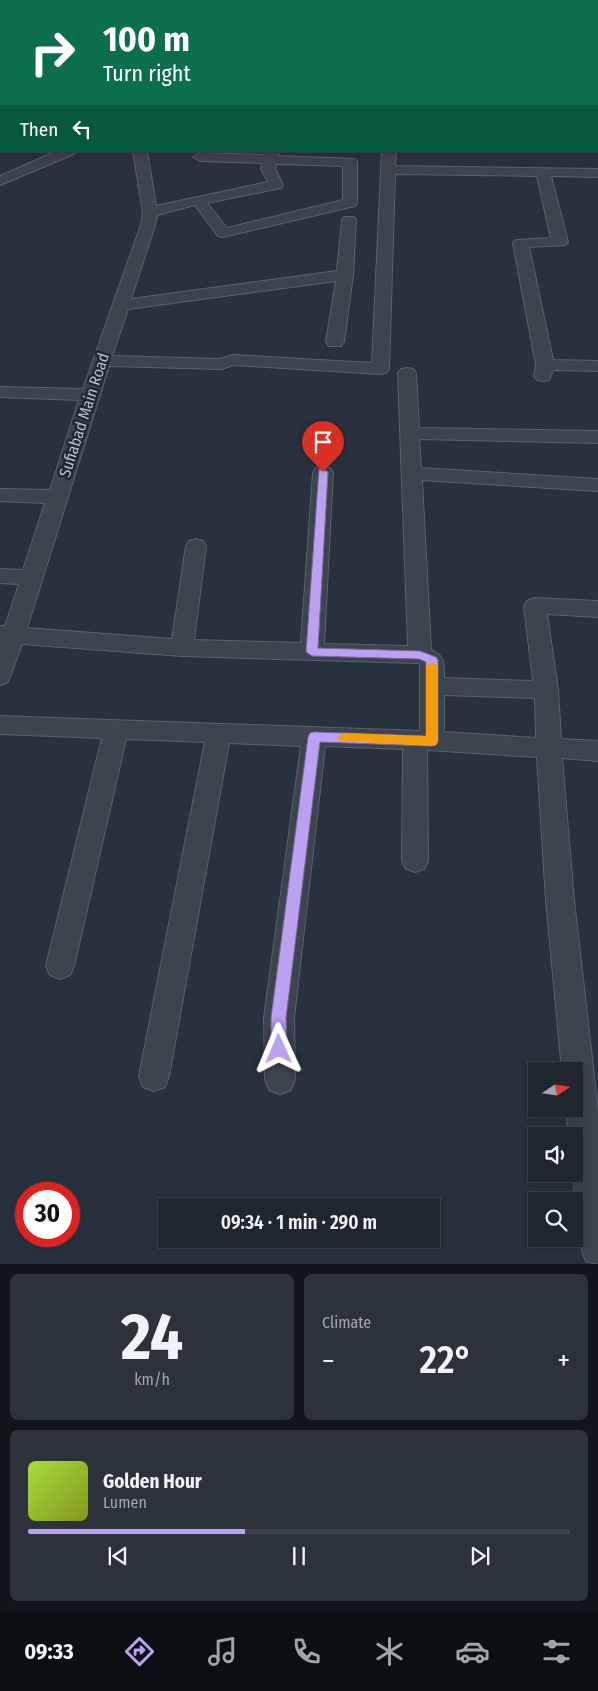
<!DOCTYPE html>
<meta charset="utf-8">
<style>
body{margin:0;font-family:"Fira Sans Condensed",sans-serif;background:#2b323a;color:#f1f3f6;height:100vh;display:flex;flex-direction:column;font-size:19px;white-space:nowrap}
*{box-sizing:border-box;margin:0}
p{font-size:16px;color:#a1a5aa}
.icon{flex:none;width:28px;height:28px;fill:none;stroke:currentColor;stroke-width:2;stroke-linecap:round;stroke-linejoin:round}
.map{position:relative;height:1264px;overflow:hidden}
.details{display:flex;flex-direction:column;gap:10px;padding:10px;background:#101519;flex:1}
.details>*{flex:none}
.guide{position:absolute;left:0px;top:0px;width:599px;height:152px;box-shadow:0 2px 12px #0003,0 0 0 1px #3c434a;background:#0b6e4f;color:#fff;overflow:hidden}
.needle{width:32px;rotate:77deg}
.controls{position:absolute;left:528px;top:1062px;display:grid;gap:10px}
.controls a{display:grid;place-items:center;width:55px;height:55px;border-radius:0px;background:#1e262e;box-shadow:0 2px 12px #0003,0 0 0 1px #3c434a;font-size:25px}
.speed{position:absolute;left:15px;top:1182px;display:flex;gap:10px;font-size:25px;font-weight:700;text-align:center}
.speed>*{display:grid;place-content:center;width:65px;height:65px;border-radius:50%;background:#1e262e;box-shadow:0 2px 12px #0003,0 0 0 1px #3c434a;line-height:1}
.speed .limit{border:8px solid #d22;background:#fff;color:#111}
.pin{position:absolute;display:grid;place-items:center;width:42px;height:42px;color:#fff;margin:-51px -21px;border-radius:50% 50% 50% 0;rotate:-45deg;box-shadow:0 0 5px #0007}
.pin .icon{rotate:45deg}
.me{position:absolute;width:55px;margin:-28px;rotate:359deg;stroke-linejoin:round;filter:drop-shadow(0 0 4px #0008)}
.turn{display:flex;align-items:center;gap:18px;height:105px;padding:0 20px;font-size:22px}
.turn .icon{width:65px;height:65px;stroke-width:2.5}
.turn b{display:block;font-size:35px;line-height:42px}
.then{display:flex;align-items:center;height:48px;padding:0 20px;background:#0003;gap:10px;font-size:19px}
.big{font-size:38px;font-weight:600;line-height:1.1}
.details .widget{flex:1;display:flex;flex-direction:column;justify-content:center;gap:8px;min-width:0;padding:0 18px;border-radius:8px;background:#2b323a}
.details .dial{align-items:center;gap:0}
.dial b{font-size:65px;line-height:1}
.song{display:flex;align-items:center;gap:15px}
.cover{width:60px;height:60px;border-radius:8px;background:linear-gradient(135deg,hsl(80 70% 55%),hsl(70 70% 35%))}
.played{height:5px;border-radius:2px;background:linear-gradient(90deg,#bca0f2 40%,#3c434a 40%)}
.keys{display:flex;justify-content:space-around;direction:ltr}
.heat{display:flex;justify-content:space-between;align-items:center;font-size:28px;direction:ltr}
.details .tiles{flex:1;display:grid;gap:10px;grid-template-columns:1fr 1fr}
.widget:last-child{grid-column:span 2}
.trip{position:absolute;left:158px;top:1198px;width:282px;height:50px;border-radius:0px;background:#1e262e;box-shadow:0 2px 12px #0003,0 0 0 1px #3c434a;font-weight:600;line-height:50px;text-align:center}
.menu{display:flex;height:80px;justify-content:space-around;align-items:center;background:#0c0f12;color:#a1a5aa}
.menu .icon{width:35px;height:35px}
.menu .current{color:#bca0f2}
.menu b{font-size:22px;color:#f1f3f6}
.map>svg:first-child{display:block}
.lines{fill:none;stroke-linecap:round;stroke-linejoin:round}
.lane-casing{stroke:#59626c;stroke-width:1}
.street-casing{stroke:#59626c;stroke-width:2}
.secondary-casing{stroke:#59626c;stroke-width:1}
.primary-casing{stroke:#454d58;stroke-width:1}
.lane{fill:#3c444e;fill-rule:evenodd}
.street{fill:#3c444e;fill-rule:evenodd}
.secondary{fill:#4a5361;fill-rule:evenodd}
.primary{fill:#5a636e;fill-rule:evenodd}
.route{fill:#bca0f2;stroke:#7a689d}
.slow{fill:#f59e0b}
.labels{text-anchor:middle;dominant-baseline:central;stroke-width:5;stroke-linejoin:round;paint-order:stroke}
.street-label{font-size:16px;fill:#b8bfc9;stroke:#202934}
</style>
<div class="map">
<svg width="598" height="1264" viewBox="0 0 598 1264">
<rect width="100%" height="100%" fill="#28323e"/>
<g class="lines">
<defs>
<g id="lane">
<polygon points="181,0 187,0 188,1 182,1"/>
<polygon points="216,0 222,0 223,1 217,1"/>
<rect x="0" y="37" width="1" height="4"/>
</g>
<g id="street">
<polygon points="162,0 173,0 173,1 163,1"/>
<polygon points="434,0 446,0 446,1 435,1"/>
<rect x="0" y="49" width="1" height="6"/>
<polygon points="57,151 76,151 74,154 0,185 0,176"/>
<path d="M 133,151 L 147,151 L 156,206 L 268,182 L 261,169 L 262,163 L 200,161 L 193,157 L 200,153 L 264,155 L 265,151 L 279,151 L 278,156 L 355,159 L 357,162 L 357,203 L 355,206 L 223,237 L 218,236 L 195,205 L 157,215 L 155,225 L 131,299 L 337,271 L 342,220 L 344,217 L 354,217 L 356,220 L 353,275 L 344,342 L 341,346 L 329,346 L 326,342 L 336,281 L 128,309 L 112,356 L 220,359 L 233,355 L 372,363 L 382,151 L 396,151 L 395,166 L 598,169 L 598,177 L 551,176 L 568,242 L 565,245 L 529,247 L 553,360 L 598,361 L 598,371 L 553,370 L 549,380 L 543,381 L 537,380 L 534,376 L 536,365 L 513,243 L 516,240 L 551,238 L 537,176 L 395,174 L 389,369 L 386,373 L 380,374 L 234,365 L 221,369 L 109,366 L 27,628 L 172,639 L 186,546 L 189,541 L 196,539 L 203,541 L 206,546 L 194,640 L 301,643 L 313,472 L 316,468 L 323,466 L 330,468 L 333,472 L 324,644 L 408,646 L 398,373 L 401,369 L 407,368 L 413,369 L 416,373 L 419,428 L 598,431 L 598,443 L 419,439 L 421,468 L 598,479 L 598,491 L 422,480 L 431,650 C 445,656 444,664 444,678 L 533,681 L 524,606 L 527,601 L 535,598 L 598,601 L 598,617 L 547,614 L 558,690 L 561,739 L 598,741 L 598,761 L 562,758 L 574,900 L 598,1111 L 598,1264 L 586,1261 C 572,1229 574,1171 574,1136 L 569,1136 L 566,1109 L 574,1109 L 574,1071 L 562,1071 L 546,900 L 537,757 L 427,750 L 428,861 L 424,869 L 415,872 L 406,869 L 402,861 L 403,749 L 325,746 L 294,1018 L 295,1079 L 291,1090 L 280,1094 L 269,1090 L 265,1079 L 264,1018 L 301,746 L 229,743 L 169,1076 L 165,1087 L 154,1091 L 143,1087 L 139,1076 L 205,742 L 126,739 L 74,966 L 70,975 L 60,979 L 50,975 L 46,966 L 102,738 L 0,734 L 0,716 L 420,731 L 420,664 L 417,663 L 182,656 L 22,644 L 8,682 L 0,685 L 0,626 L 5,626 L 19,584 L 0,583 L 0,569 L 23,570 L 45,503 L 0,501 L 0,489 L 50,490 L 79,400 L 0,397 L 0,387 L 83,389 L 141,225 L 143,212 ZM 276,164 L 343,166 L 343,200 L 227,228 L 207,203 L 281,188 L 283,185 L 275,169 ZM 444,695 L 535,698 L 536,738 L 444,732 Z"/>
</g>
<rect id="secondary" x="0" y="25" width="1" height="8"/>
<rect id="primary" x="0" y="41" width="1" height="8"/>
</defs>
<use href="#lane" class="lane-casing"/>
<use href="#street" class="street-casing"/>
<use href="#secondary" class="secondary-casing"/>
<use href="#primary" class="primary-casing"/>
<use href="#lane" class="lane"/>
<use href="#street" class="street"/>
<use href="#secondary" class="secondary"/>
<use href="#primary" class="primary"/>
</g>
<polygon class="route" points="319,469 323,469 328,472 318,648 420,651 436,657 438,660 438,741 436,745 432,746 320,742 286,1018 287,1049 285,1054 279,1056 274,1054 271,1049 271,1018 308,737 310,733 314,732 426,736 426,662 419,659 312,656 306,652"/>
<polygon class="slow" points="432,662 438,666 438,741 436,745 432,746 340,741 338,738 340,735 344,733 426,736 426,666"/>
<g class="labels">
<g class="street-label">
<text transform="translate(84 415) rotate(-72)">Sufiabad Main Road</text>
</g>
</g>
</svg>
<div class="controls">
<a><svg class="needle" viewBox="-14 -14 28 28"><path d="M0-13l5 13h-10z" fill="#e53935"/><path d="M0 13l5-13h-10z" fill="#a1a5aa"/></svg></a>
<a><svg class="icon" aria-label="sound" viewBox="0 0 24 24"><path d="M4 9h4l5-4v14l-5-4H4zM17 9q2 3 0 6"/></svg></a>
<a><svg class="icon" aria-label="search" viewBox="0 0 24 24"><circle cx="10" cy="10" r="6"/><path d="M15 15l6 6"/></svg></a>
</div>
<div class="speed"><div class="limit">30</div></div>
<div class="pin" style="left:323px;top:472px;background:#d93025"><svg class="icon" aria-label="arrive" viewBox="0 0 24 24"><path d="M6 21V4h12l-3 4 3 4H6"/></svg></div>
<svg class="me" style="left:279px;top:1049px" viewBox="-20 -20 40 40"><path d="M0-17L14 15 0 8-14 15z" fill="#bca0f2" stroke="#fff" stroke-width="4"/></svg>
<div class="trip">09:34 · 1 min · 290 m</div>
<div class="guide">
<div class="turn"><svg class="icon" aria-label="right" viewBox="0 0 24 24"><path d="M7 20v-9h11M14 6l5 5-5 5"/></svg><div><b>100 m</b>Turn right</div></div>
<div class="then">Then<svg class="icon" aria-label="left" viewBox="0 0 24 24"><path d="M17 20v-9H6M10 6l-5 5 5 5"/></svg></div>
</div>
</div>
<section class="details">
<div class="tiles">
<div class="widget dial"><b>24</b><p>km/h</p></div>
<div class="widget"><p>Climate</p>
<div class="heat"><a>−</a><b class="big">22°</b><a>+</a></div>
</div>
<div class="widget">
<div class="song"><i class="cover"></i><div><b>Golden Hour</b><p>Lumen</p></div></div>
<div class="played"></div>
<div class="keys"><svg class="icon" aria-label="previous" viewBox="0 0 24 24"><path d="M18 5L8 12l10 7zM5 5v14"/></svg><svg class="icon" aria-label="pause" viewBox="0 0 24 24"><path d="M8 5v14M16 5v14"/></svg><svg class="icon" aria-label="next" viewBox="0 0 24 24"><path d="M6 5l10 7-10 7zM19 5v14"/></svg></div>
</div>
</div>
</section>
<nav class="menu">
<b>09:33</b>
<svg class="icon current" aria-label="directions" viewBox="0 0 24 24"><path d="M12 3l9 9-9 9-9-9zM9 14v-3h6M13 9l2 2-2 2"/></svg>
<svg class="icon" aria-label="music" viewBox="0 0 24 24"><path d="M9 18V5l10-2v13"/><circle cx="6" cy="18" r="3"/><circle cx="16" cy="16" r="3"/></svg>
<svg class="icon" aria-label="phone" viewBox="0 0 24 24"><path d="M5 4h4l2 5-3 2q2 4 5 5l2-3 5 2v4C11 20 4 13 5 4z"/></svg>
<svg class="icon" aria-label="climate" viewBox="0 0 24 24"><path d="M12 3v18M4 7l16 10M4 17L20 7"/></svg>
<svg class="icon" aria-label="car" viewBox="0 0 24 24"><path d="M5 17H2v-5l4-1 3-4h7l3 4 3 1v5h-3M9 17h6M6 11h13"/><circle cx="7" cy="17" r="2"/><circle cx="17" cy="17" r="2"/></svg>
<svg class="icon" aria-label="filters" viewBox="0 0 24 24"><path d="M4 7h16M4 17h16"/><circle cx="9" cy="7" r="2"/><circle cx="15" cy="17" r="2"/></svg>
</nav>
